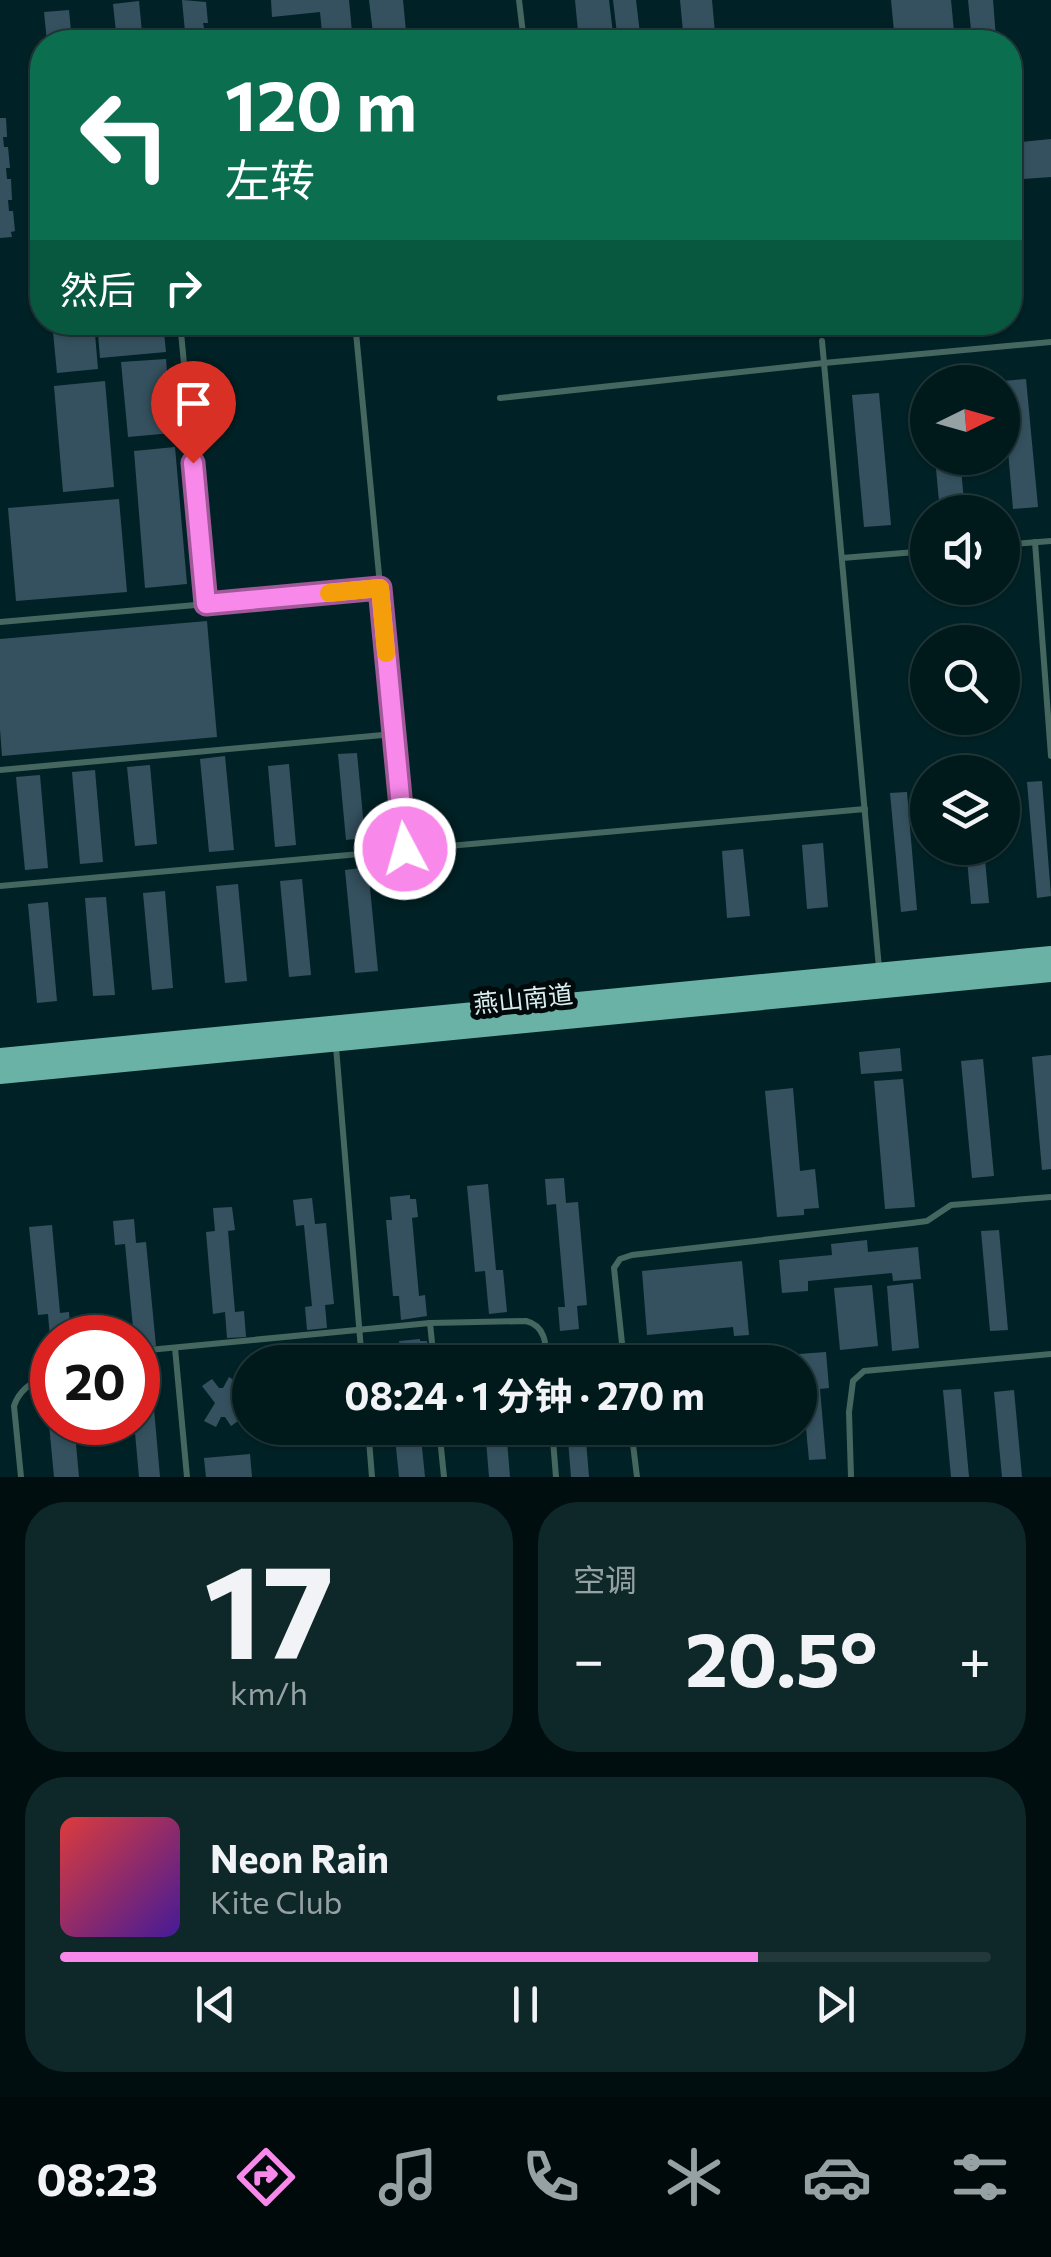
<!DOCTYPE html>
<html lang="zh">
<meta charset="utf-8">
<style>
body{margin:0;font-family:Commissioner,"Noto Sans SC",sans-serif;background:#0e2729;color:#f1f3f6;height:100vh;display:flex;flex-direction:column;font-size:38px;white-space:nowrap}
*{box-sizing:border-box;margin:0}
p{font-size:32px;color:#95a1a3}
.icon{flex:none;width:55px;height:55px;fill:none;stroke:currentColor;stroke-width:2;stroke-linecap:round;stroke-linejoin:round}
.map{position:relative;height:1477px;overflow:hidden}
.side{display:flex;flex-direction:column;gap:25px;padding:25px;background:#000e0f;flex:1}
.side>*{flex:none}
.banner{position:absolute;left:30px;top:30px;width:992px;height:305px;border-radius:40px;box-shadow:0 2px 8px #0004,0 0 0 2px #22383b;background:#0b6e4f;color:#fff;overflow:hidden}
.needle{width:65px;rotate:85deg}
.fabs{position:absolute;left:910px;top:365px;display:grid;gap:20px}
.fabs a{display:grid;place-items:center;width:110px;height:110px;border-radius:50%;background:#001a1c;box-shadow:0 2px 8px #0004,0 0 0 2px #22383b;font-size:50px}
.speed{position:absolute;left:30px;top:1315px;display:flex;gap:20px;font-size:50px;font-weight:700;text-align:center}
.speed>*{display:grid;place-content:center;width:130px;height:130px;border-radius:50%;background:#001a1c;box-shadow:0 2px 8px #0004,0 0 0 2px #22383b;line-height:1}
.speed .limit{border:15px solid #d22;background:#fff;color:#111}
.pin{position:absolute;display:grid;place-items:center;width:85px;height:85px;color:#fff;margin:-102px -42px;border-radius:50% 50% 50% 0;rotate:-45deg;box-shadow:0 0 10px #0007}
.pin .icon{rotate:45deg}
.me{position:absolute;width:110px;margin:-55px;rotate:354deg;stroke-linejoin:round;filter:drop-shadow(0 0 8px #0008)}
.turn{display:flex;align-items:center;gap:35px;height:210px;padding:0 30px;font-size:45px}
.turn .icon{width:130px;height:130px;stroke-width:2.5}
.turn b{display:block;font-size:70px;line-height:85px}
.then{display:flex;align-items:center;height:95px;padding:0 30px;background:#0003;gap:20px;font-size:38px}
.big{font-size:75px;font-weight:700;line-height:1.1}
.side .card{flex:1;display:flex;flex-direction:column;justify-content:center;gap:15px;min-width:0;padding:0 35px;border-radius:40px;background:#0e2729}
.side .dial{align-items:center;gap:0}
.dial b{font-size:130px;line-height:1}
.song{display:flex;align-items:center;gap:30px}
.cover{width:120px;height:120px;border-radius:15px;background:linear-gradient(135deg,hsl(0 70% 55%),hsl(260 70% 35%))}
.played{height:10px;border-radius:5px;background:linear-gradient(90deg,#f888ea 75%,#22383b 75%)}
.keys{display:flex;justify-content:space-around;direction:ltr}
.heat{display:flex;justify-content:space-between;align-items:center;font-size:55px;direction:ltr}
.side .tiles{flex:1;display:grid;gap:25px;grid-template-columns:1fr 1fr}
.card:last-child{grid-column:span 2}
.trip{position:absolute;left:232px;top:1345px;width:585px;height:100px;border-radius:50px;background:#001a1c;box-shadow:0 2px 8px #0004,0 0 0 2px #22383b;font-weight:700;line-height:100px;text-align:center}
.dock{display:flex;height:160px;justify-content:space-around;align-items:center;background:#000a0b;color:#95a1a3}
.dock .icon{width:70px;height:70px}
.dock .current{color:#f888ea}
.dock b{font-size:45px;color:#f1f3f6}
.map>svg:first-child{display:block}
.building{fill:#35515f}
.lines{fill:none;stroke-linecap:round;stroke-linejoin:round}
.lane{stroke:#456760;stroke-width:6}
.primary{stroke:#69b2a5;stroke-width:20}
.route-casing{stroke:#a15898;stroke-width:25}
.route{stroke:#f888ea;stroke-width:18}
.slow{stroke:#f59e0b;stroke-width:18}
.labels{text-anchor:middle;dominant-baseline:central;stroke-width:10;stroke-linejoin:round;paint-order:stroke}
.street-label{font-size:25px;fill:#daedef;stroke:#01090b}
</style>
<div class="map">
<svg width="1051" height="1477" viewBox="0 0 1051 1477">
<rect width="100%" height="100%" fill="#002226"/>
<g class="building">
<polygon points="182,0 206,2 208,23 203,23 204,28 208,28 210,42 186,42"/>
<polygon points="271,0 349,0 353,42 323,42 320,12 272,17"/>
<polygon points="369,0 403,0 407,42 374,42"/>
<polygon points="575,0 609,0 614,42 579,42"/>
<polygon points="613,0 636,0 641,42 618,42"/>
<polygon points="680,0 712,0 715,33 732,32 733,42 684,42"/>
<polygon points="891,0 951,0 955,42 895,42"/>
<polygon points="968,0 993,0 996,38 972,40"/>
<polygon points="139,1 143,42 117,42 113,4"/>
<polygon points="69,10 72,42 47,42 44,12"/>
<polygon points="0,118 6,118 7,137 3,137 4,147 8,147 10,168 6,168 7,179 11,179 12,200 8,200 9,211 13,211 15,231 11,232 12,237 0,238"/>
<polygon points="1051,139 1051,177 1010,180 1010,143"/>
<polygon points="52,322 94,322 98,369 57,373"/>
<polygon points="97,322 163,322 166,352 100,358"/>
<polygon points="166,359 172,433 128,437 121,362"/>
<polygon points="1026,379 1038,507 1013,509 1002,381"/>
<polygon points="105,381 114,487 63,492 54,386"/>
<polygon points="879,393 891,525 864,527 852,395"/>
<polygon points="175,447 187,584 145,588 134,451"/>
<polygon points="935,458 960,458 965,512 940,512"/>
<polygon points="119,499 127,592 16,601 8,508"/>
<polygon points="207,621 217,737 2,756 0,729 0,639"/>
<polygon points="357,753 365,838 346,840 338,754"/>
<polygon points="225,756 234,850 209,852 200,759"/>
<polygon points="289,764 296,845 275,847 268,766"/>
<polygon points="150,765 157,844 135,846 127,767"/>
<polygon points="95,770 103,862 80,864 72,772"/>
<polygon points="40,775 48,868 25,870 16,777"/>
<polygon points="1042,781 1051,896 1037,898 1027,782"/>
<polygon points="907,792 917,910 901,912 890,793"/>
<polygon points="823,843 828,907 807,909 802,845"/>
<polygon points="966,848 984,848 989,903 971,904"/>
<polygon points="743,849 750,916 727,918 722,851"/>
<polygon points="368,867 378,971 355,973 345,870"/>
<polygon points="302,879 311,975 289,977 280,881"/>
<polygon points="238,884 247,981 225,983 216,886"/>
<polygon points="165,891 173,988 152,990 143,893"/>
<polygon points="106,897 115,995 93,996 85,898"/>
<polygon points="48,902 57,1001 37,1003 28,904"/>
<polygon points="900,1048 902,1071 861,1074 859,1052"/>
<polygon points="1051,1055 1051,1169 1042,1170 1032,1057"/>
<polygon points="983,1059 994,1176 972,1178 961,1061"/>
<polygon points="903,1079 915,1207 885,1209 874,1081"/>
<polygon points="793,1088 800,1171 815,1169 819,1208 804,1209 804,1215 777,1217 765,1091"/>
<polygon points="564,1178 566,1203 578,1202 587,1305 577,1306 579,1329 560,1331 558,1307 565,1307 556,1204 547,1205 545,1179"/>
<polygon points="488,1184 496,1270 503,1270 507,1312 489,1314 485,1271 475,1272 467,1186"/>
<polygon points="410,1195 410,1199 416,1199 418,1217 412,1218 419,1296 425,1295 427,1316 401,1320 399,1296 393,1296 386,1220 392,1220 390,1197"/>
<polygon points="312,1198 315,1224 326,1223 334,1304 325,1305 327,1328 307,1330 305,1307 312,1306 304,1225 296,1226 293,1200"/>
<polygon points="232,1207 235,1230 228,1231 235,1312 244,1311 246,1337 227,1338 225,1312 213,1314 206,1232 215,1231 213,1208"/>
<polygon points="134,1219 136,1243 146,1242 156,1346 138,1347 138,1338 134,1338 125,1244 115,1245 113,1221"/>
<polygon points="52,1225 60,1313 69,1312 71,1338 50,1338 48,1314 38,1315 29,1227"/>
<polygon points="999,1230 1008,1330 990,1331 981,1231"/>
<polygon points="867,1240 868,1252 918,1247 921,1279 893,1281 892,1273 808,1281 808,1291 782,1293 779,1260 832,1255 831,1244"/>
<polygon points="742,1261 749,1335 734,1336 733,1327 647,1335 642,1271"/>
<polygon points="913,1283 919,1348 892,1351 887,1286"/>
<polygon points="872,1285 878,1346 840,1350 834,1288"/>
<polygon points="420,1339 420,1341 427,1341 429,1360 402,1362 399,1341"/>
<polygon points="498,1348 499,1362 478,1362 477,1350"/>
<polygon points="577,1348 578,1362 560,1362 559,1350"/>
<polygon points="826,1352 829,1388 820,1389 826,1459 809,1460 799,1354"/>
<polygon points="229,1377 240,1384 233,1396 235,1410 241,1419 231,1426 225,1417 221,1417 216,1427 204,1421 215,1403 202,1386 212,1379 219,1388 223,1388"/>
<polygon points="152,1386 160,1477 139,1477 134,1422 138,1422 138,1387"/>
<polygon points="961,1389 969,1477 951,1477 943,1390"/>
<polygon points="1014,1390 1022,1477 1002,1477 994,1392"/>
<polygon points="52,1392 52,1422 74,1422 79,1477 54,1477 46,1393"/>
<polygon points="394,1428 420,1428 425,1477 399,1477"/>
<polygon points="485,1428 506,1428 510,1477 489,1477"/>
<polygon points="567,1428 585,1428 589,1477 571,1477"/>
<polygon points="250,1454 252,1477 206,1477 204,1458"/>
</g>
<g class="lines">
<g class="lane">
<polyline points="519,0 524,42"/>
<polyline points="180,322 207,604"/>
<polyline points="355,322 405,849"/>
<polyline points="822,341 879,968"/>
<polyline points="500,398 824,363 1051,342"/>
<polyline points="1035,542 1051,756"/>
<polyline points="1002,545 1051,541"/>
<polyline points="842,558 928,551"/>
<polyline points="0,622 379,589"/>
<polyline points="0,770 394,734"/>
<polyline points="0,886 865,809"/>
<polyline points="336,1047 362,1362"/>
<polyline points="430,1323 434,1362"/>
<polyline points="175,1348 187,1477"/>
<path d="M 138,1351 L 430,1323 L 526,1321 C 546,1326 546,1345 547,1362"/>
<polyline points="624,1362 614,1268 620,1259 632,1255 912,1223 927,1221 951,1205 1051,1197"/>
<polyline points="368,1428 372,1477"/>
<polyline points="439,1428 444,1477"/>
<polyline points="552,1428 556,1477"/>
<polyline points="631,1428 637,1477"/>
<path d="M 21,1477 L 14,1406 C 20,1387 36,1381 52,1371"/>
<polyline points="851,1477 849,1412 853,1381 864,1371 1051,1354"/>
</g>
<g class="primary">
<polyline points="0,1058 1051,956"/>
<polyline points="0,1074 1051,972"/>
</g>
</g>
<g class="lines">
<defs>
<polyline id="route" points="193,463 206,604 380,588 405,849"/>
</defs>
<use href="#route" class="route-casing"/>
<use href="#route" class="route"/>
<polyline class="slow" points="329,593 380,588 386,653"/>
</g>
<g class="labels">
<g class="street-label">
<text transform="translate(523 998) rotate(-6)">燕山南道</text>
</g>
</g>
</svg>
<div class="fabs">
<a><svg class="needle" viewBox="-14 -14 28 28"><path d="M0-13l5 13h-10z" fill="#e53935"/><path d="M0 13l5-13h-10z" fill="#95a1a3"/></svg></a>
<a><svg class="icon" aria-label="sound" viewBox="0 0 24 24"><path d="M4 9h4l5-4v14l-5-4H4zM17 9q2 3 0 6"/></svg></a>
<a><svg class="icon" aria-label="search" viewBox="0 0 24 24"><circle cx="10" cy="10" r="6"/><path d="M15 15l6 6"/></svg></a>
<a><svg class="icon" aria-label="layers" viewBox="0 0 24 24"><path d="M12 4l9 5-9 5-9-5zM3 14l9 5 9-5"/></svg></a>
</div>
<div class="speed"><div class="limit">20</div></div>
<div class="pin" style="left:193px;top:463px;background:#d93025"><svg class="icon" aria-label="arrive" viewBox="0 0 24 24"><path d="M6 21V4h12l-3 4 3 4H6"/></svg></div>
<svg class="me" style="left:405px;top:849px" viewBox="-20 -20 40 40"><circle r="17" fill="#f888ea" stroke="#fff" stroke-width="3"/><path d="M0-11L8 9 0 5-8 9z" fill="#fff"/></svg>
<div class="trip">08:24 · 1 分钟 · 270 m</div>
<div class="banner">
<div class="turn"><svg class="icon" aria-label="left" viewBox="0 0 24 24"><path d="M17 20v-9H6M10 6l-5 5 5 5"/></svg><div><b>120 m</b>左转</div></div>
<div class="then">然后<svg class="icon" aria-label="right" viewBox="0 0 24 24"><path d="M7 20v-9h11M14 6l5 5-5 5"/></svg></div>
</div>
</div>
<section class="side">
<div class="tiles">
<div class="card dial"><b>17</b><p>km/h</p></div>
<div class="card"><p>空调</p>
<div class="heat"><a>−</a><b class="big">20.5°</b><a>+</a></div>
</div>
<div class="card">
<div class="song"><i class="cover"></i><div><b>Neon Rain</b><p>Kite Club</p></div></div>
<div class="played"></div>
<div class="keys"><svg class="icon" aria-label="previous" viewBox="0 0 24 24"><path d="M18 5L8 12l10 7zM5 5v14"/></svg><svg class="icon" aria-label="pause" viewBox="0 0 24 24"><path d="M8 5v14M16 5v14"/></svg><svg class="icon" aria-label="next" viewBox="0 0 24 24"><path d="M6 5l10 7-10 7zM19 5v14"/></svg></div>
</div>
</div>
</section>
<nav class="dock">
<b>08:23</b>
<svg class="icon current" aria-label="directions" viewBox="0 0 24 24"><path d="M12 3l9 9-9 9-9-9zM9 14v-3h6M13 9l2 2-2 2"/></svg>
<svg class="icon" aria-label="music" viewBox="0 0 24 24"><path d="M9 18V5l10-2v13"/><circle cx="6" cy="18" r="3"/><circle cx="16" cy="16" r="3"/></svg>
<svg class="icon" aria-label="phone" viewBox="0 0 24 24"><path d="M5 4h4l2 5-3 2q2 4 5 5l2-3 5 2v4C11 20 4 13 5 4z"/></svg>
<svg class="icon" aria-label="climate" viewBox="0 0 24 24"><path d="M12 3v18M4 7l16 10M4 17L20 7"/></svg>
<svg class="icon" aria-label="car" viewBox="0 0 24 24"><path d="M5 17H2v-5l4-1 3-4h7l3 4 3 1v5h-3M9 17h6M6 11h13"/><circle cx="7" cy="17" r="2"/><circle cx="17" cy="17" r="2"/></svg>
<svg class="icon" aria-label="filters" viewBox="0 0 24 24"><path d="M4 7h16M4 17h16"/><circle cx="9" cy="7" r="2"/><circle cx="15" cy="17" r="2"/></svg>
</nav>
